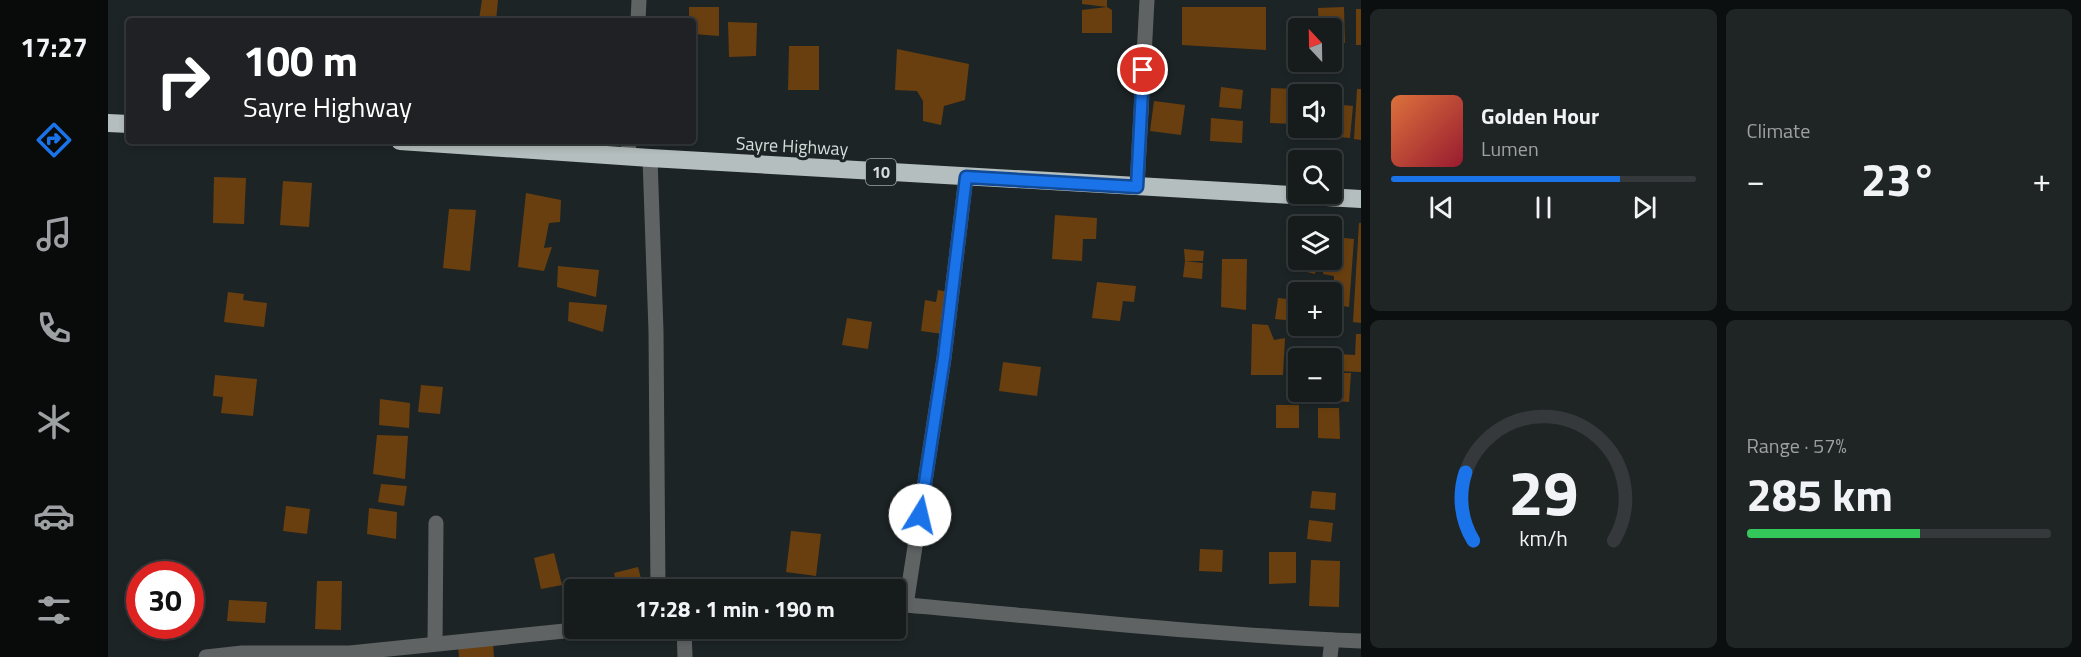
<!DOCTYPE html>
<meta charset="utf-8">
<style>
body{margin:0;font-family:"Titillium Web",sans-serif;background:#1f2425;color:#f1f3f6;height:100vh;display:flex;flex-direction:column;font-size:22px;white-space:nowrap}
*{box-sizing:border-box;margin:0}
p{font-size:20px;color:#9ea1a3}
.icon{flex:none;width:33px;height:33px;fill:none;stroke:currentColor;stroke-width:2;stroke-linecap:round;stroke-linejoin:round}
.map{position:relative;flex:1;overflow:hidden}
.drawer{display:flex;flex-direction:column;gap:9px;padding:9px;background:#0c0f0f;width:720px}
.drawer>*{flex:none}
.top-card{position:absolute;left:18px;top:18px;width:570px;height:126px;border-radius:6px;box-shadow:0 3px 9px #0003,0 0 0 2px #35393b;background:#202124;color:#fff;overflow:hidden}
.needle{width:39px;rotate:338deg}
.tools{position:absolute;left:1180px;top:18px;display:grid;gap:12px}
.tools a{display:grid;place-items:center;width:54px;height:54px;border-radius:6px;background:#161b1c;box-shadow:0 3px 9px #0003,0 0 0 2px #35393b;font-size:30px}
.speed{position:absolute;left:18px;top:561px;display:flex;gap:12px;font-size:30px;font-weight:700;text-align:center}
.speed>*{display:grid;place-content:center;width:78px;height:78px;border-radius:50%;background:#161b1c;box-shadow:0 3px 9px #0003,0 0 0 2px #35393b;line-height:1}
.speed .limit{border:9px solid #d22;background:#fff;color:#111}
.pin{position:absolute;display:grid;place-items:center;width:51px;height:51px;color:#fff;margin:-26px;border:3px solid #fff;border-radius:50%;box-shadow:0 2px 6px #0007}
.me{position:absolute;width:66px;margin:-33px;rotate:9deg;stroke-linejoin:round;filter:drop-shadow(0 0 4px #0008)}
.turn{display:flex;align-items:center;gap:21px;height:126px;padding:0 18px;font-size:27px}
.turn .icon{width:78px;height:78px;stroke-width:2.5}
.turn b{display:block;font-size:42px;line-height:51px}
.big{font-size:45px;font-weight:700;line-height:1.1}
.drawer .card{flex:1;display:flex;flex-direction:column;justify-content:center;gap:9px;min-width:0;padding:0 21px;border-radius:9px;background:#1f2425}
.drawer .dial{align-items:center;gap:0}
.dial svg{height:156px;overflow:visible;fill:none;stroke:#35393b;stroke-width:7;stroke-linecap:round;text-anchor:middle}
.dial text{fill:#f1f3f6;stroke:none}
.song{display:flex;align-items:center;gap:18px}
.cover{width:72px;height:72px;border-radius:9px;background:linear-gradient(135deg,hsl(20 70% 55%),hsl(350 70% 35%))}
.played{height:6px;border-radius:3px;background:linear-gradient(90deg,#1a73e8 75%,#35393b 75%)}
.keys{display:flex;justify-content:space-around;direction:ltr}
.heat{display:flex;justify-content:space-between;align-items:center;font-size:33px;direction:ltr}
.charge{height:9px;border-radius:4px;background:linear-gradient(90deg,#34c759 57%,#35393b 0)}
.drawer .tiles{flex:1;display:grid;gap:9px;grid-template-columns:repeat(2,1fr)}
.trip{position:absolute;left:456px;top:579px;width:342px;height:60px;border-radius:6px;background:#161b1c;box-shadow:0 3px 9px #0003,0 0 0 2px #35393b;font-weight:700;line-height:60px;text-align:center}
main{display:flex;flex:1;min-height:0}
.dock{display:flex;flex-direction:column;width:108px;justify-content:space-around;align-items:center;background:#090b0b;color:#9ea1a3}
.dock .icon{width:42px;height:42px}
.dock .selected{color:#1a73e8}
.dock b{font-size:27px;color:#f1f3f6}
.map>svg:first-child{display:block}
.building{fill:#693f0f}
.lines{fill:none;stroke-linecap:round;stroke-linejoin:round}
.street{stroke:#606363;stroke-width:15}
.highway{stroke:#b5bebe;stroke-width:18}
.route-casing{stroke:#114b97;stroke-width:15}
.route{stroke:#1a73e8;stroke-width:10}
.labels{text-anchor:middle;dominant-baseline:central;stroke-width:6;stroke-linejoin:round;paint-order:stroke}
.shield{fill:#1d2425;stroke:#9fa5a5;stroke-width:1.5}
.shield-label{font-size:16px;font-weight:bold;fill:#d7dcdc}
.street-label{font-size:18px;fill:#d7dcdc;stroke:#1d2425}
</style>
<main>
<nav class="dock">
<b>17:27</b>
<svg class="icon selected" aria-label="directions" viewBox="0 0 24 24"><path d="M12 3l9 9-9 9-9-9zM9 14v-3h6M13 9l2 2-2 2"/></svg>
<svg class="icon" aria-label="music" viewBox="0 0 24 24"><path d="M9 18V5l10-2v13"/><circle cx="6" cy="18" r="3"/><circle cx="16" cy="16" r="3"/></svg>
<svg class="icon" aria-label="phone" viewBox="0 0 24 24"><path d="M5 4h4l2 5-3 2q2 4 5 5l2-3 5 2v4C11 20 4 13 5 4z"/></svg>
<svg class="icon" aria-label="climate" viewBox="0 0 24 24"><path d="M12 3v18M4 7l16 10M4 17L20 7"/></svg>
<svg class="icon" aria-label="car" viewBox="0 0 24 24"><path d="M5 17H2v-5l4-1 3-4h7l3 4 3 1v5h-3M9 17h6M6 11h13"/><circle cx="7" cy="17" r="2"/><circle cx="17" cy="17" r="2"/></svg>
<svg class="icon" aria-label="filters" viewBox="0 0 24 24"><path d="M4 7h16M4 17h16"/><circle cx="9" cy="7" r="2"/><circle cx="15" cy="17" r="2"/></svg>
</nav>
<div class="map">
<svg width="1253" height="657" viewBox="0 0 1253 657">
<rect width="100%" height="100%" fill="#1d2425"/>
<g class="building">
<polygon points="374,0 390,0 388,21 371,19"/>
<polygon points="974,0 999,0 999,7 974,4"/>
<polygon points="581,7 611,7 611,36 585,34 585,21 581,21"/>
<polygon points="999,7 1004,10 1004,33 974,33 974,10"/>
<polygon points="1074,7 1158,7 1158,50 1074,45"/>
<polygon points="1236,7 1237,43 1224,43 1224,28 1211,28 1210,8"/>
<rect x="1248" y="9" width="5" height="36"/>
<polygon points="620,22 649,23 648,56 621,57"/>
<polygon points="681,46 711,46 711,90 680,90"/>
<polygon points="789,49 861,64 857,100 836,106 833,125 815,121 815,101 809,91 787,90"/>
<polygon points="1113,87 1135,90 1133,109 1111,107"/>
<polygon points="1163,88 1187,89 1186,124 1162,123"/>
<polygon points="1249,89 1253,89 1253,140 1246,139"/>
<polygon points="1190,90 1211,90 1210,94 1190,94"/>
<polygon points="1046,101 1077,105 1073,135 1042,131"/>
<polygon points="1224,104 1245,106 1242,138 1221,136 1221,128 1224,128"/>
<polygon points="1103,118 1135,121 1134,143 1102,141"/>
<polygon points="106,177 138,178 136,224 105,223"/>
<polygon points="175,181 204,183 201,227 172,225"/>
<polygon points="418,193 453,200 452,222 441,223 436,248 444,247 436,271 410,267"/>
<polygon points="341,209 368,210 362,271 335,268"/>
<polygon points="947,215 989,218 988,239 975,239 974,261 944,259"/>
<polygon points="1190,220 1216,224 1215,226 1191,226 1191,260 1210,260 1207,274 1183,268"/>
<polygon points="1251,223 1253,223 1253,323 1245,322"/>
<polygon points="1227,237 1246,239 1241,307 1226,305 1226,276 1215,274 1216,260 1224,260 1224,256 1228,255"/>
<polygon points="1076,249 1096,251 1095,261 1077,261"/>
<polygon points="1114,259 1139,259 1138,310 1113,307"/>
<polygon points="1077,261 1095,263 1094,279 1075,277"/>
<polygon points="450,266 491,270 488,297 449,287"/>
<polygon points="989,282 1028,286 1026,302 1015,301 1012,321 984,318"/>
<polygon points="830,290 841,292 835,334 813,331 817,300 828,302"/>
<polygon points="120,292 136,294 135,300 159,303 156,327 116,322"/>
<polygon points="1170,298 1189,300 1187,321 1167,319"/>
<polygon points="461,302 499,305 495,332 460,321"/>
<polygon points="739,318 764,322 760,349 734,345"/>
<polygon points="1144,324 1160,325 1166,340 1177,338 1175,375 1143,375"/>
<polygon points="1248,334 1253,334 1253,372 1229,371 1230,354 1247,355"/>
<polygon points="895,362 933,367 929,396 891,391"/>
<polygon points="1224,373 1243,373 1241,402 1210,400 1211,392 1224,392"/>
<polygon points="107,375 149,379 145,416 113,413 115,397 105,396"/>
<polygon points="313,385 335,387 332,414 310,412"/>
<polygon points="272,399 302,403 301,428 271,425"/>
<rect x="1168" y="405" width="23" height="23"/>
<polygon points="1210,408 1231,408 1232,439 1210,438"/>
<polygon points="269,435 300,436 297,479 265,474"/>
<polygon points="273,484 299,486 296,506 270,502"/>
<polygon points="1204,491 1228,493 1227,510 1202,508"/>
<polygon points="178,506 202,509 199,534 175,531"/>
<polygon points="261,508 289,512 288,539 259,534"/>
<polygon points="1201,520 1225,523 1223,542 1199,539"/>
<polygon points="683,531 713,534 708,576 678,572"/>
<polygon points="1092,549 1115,550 1114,572 1091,571"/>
<polygon points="1161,552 1188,552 1188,583 1161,584"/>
<polygon points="446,553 454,585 433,589 426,558"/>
<polygon points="1203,560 1232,561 1231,607 1201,606"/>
<polygon points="530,567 535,586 521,590 510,590 506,573"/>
<polygon points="209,581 234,581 233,630 207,629"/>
<polygon points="121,600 159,602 157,623 119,621"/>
<polygon points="385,642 386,657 351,657 350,645"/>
</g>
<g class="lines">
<g class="street">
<polyline points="530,21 531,0"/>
<polyline points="520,156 521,141"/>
<polyline points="542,158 548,331 550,590"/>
<polyline points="1029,187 1039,0"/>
<polyline points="798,605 836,358 858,177"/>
<path d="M 788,606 L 798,605 C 949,618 1101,635 1253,641"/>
<polyline points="576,628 577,657"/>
<polyline points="327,644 328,523"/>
<polyline points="98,657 134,653 242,653 486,628"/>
<polyline points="1222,657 1224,640"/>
</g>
<g class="highway">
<polyline points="0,123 21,124"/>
<polyline points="292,141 542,158 1253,199"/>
</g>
</g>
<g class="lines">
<defs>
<polyline id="route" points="812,515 836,358 858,177 1029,187 1035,70"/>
</defs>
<use href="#route" class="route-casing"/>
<use href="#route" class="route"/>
</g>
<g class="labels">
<rect class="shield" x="758" y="159" width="30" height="26" rx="4.5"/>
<g class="shield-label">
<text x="773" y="172">10</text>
</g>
<g class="street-label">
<text transform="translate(684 146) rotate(3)">Sayre Highway</text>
</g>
</g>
</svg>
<div class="tools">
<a><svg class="needle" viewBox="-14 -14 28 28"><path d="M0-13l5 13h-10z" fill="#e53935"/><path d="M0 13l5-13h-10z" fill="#9ea1a3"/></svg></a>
<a><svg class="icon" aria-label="sound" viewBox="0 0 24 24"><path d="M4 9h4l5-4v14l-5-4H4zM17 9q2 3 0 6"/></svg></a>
<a><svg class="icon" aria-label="search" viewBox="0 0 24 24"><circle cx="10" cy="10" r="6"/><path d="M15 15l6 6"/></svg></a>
<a><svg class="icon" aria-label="layers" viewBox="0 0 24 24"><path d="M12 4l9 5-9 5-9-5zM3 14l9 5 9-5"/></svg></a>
<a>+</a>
<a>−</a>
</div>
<div class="speed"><div class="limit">30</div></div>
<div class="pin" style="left:1035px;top:70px;background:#d93025"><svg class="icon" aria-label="arrive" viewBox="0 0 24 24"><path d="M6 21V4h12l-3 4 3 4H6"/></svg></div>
<svg class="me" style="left:812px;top:515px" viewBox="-20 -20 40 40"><circle r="19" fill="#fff"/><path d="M0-13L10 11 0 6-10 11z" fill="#1a73e8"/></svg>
<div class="trip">17:28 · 1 min · 190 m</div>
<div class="top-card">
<div class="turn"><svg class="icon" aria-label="right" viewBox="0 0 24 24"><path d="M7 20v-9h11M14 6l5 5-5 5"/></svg><div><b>100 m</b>Sayre Highway</div></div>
</div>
</div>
<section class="drawer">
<div class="tiles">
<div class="card">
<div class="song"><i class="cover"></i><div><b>Golden Hour</b><p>Lumen</p></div></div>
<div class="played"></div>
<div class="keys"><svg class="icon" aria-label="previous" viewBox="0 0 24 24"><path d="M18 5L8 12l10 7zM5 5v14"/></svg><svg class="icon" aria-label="pause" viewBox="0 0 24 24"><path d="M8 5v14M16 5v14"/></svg><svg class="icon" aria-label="next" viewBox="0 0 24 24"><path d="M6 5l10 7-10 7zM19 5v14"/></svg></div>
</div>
<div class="card"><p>Climate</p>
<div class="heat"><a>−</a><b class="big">23°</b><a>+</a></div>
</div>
<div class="card dial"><svg viewBox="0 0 100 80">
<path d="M14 69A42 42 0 1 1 86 69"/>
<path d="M14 69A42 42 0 0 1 10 34" stroke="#1a73e8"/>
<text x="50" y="56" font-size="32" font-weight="700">29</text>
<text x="50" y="72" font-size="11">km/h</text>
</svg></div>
<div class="card"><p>Range · 57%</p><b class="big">285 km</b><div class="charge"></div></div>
</div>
</section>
</main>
